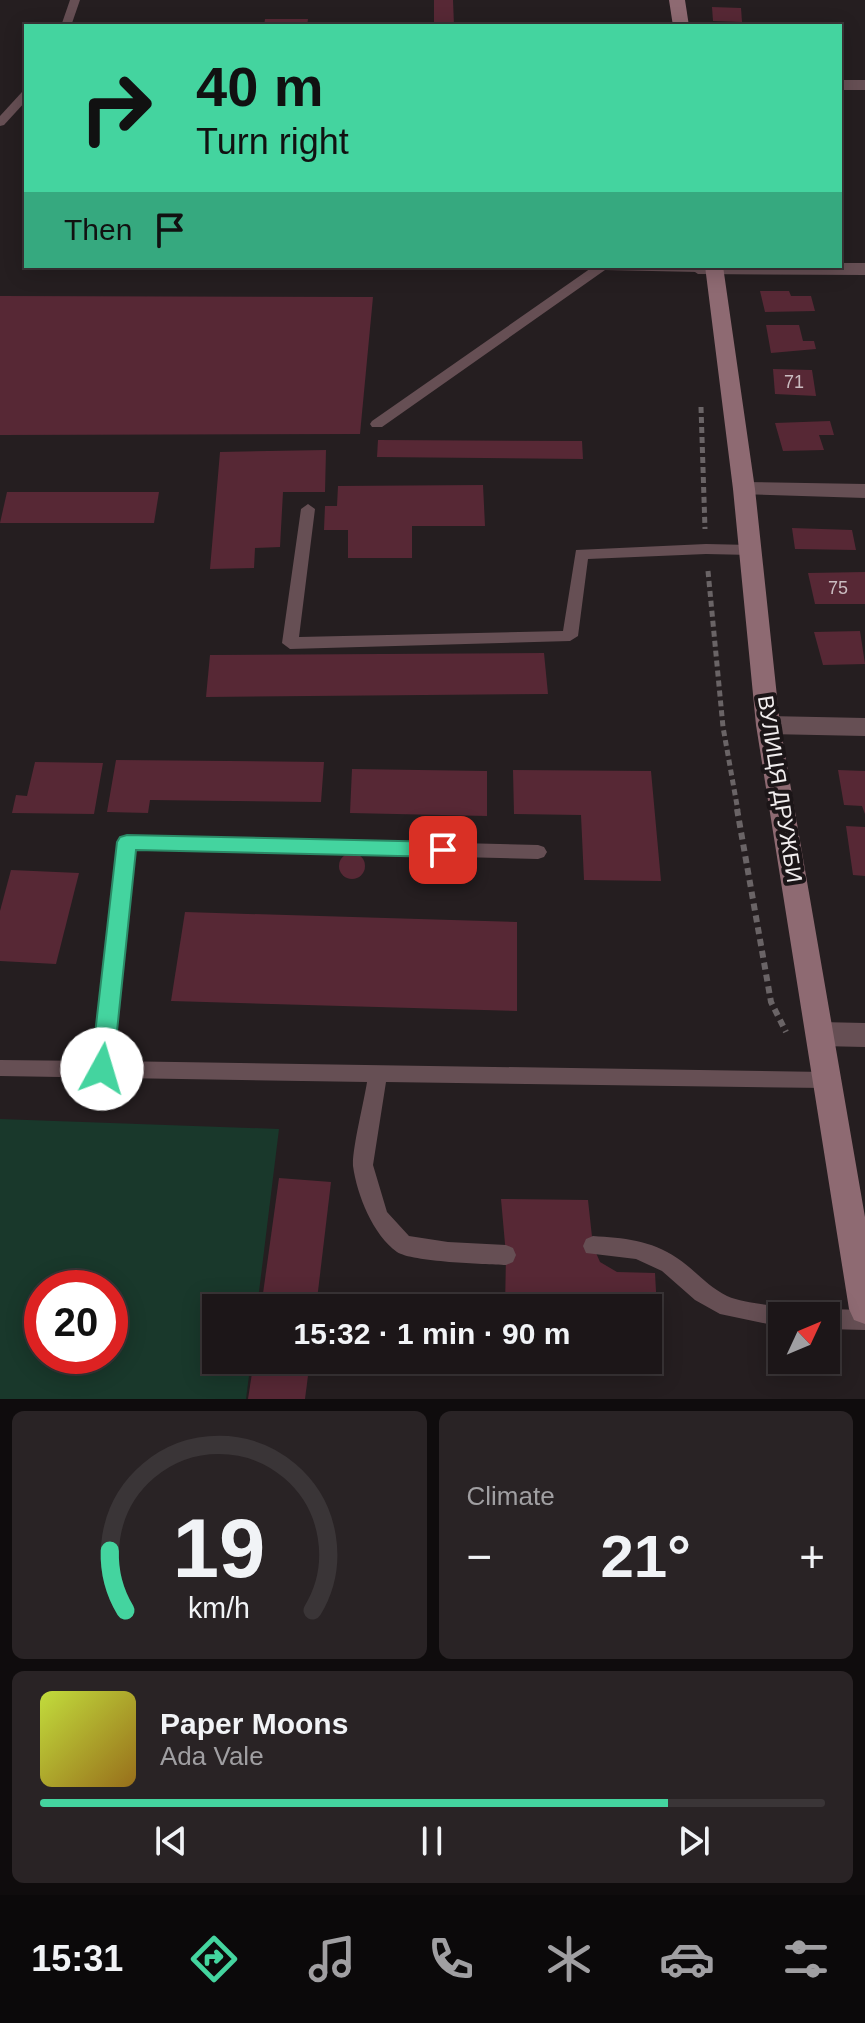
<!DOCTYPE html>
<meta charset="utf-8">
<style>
body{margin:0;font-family:Helvetica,sans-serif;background:#292325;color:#f1f3f6;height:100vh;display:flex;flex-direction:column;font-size:30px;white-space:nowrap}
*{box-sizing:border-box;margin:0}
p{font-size:26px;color:#a09fa2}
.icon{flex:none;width:44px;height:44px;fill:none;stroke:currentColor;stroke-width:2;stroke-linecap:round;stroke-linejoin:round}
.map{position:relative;height:1399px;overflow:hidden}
.details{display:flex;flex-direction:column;gap:12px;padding:12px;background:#0f0c0d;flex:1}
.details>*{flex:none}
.hud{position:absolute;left:24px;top:24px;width:818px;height:244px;border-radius:0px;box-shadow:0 4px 20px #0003,0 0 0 2px #3a3537;background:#44d49f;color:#111;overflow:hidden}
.needle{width:52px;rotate:46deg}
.fabs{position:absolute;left:768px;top:1302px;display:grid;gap:16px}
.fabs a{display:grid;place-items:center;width:72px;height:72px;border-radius:0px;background:#1c1618;box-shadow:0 4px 20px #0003,0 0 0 2px #3a3537;font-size:40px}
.speed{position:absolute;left:24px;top:1270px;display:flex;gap:16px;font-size:40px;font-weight:700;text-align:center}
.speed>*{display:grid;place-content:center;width:104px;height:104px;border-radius:50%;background:#1c1618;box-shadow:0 4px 20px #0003,0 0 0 2px #3a3537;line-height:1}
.speed .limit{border:12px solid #d22;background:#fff;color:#111}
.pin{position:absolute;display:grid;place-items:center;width:68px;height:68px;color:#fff;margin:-34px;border-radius:16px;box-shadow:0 4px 12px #0006}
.me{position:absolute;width:88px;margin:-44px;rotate:6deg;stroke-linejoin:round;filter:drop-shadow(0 0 6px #0008)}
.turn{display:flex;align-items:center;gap:28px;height:168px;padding:0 40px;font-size:36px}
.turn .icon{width:104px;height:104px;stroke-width:2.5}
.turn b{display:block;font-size:56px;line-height:68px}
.then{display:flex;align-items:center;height:76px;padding:0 40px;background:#0003;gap:16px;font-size:30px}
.big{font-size:60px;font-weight:700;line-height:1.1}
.details .widget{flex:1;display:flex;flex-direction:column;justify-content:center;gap:12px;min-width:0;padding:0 28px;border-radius:12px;background:#292325}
.details .dial{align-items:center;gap:0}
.dial svg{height:208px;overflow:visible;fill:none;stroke:#3a3537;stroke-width:7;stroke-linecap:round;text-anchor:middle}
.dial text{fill:#f1f3f6;stroke:none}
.song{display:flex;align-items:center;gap:24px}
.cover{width:96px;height:96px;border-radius:12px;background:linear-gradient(135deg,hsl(70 70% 55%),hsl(40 70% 35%))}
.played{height:8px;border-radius:4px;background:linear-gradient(90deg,#44d49f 80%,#3a3537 80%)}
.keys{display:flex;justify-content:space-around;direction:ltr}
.heat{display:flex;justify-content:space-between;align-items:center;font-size:44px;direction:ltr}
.details .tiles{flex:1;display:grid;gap:12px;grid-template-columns:1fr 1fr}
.widget:last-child{grid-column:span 2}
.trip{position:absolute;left:202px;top:1294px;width:460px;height:80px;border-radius:0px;background:#1c1618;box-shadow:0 4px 20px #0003,0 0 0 2px #3a3537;font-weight:700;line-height:80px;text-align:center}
.tab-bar{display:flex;height:128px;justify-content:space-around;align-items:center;background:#0b090a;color:#a09fa2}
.tab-bar .icon{width:56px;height:56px}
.tab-bar .active{color:#44d49f}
.tab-bar b{font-size:36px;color:#f1f3f6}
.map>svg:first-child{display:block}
.green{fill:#19382b;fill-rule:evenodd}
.building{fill:#572835}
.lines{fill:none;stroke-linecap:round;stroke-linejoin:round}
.path-far1{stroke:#6a6466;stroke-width:5;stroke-dasharray:6 4;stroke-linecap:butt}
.path{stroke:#6a6466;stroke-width:6;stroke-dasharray:7 5;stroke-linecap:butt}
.lane{fill:#664f54;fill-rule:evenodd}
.street{fill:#664f54;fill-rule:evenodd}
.secondary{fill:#8e6a72;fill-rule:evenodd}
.route{fill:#44d49f;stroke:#2c8a67;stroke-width:2}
.labels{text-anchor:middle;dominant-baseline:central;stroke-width:8;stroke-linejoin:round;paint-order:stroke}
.number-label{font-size:18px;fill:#cabcc0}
.street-label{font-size:22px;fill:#f1edee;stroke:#1b1517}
</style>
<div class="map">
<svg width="865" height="1399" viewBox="0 0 865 1399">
<rect width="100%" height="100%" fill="#251e20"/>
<path class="green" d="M 0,1119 L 279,1129 L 257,1308 L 216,1308 L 216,1360 L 251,1360 L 246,1399 L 0,1399 ZM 42,1288 L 110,1288 L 110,1356 L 42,1356 Z"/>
<g class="building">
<polygon points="434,0 453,0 454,26 434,26"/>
<polygon points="712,7 741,8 742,22 713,21"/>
<polygon points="265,19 308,19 307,26 264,26"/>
<polygon points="760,291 789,291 791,296 811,296 815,311 765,312"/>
<polygon points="0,296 373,297 360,434 0,435"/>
<polygon points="766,325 799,325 803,341 814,341 816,349 771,353"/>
<polygon points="773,369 812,370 816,396 775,394"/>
<polygon points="830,421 834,435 819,435 824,450 783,451 775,423"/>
<polygon points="378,440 582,441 583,459 377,457"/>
<polygon points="326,450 325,492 283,492 280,547 255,548 254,568 210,569 220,452"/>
<polygon points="483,485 485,526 412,526 412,558 348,558 348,530 324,530 325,506 337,506 338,486"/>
<polygon points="7,492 159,492 154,523 0,523"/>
<polygon points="792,528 852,530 856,550 795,549"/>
<polygon points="865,572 865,604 815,604 808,573"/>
<polygon points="860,631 865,664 823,665 814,632"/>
<polygon points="544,653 548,694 206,697 210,655"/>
<polygon points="116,760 324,762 321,802 150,800 148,813 107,812"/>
<polygon points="35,762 103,763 94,814 12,813 16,795 27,796"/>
<polygon points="352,769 487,771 487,816 350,813"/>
<polygon points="513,770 651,771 661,881 584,880 581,815 514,814"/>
<polygon points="838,770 865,771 865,814 862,806 844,805"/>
<polygon points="846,826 865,827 865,876 853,875"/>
<circle cx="352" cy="866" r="13"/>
<polygon points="11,870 79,873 56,964 0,961 0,911"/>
<polygon points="185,912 517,922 517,1011 171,1001"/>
<polygon points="279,1178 331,1182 316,1308 261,1308"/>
<polygon points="501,1199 588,1200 593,1246 600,1262 617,1272 655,1273 658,1328 648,1327 648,1308 505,1308 506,1255"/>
<polygon points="254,1360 310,1360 305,1399 248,1399"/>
</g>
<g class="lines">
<g class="path-far1">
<polyline points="701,407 705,529"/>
<polyline points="708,571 723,727 738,811"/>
</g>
<polyline class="path" points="737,809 771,1002 786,1032"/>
<g class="lane">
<polygon points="70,0 80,0 71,26 61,26"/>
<polygon points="26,91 26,101 4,125 0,126 0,116 22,92"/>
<polygon points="594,266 704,268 698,272 605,270 382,427 372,427 370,424 372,421"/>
<polygon points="308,504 315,509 299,637 563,631 576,550 706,544 751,545 758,550 751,555 706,554 588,559 578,636 570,641 290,649 282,643 301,509"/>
<path d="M 127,835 L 538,845 L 544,847 L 547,852 L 544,857 L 538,859 L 135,849 L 112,1061 L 825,1072 L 832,1074 L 835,1080 L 832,1086 L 825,1088 L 386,1082 L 373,1165 L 387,1212 L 409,1236 L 448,1242 L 506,1245 L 513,1248 L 516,1255 L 513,1262 L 506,1265 C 485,1264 412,1262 397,1252 C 373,1235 357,1195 353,1166 C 352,1149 364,1102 367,1082 L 0,1076 L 0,1060 L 93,1061 L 118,842 L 121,837 Z"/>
<path d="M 593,1236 C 623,1238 651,1240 677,1258 C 695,1270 707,1286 727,1296 C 743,1303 765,1304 782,1307 L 789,1310 L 792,1316 L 782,1316 L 782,1327 L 720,1314 L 695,1300 L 662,1271 L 636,1259 L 586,1253 L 583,1246 L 586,1239 Z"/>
<polygon points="826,1309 865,1310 865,1330 826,1329 826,1316 817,1316 819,1312"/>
</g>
<g class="street">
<rect x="840" y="80" width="25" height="10"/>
<polygon points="840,263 865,263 865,275 698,274 689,268 840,266"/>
<polygon points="744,482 865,484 865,498 736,494 733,489 736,484"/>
<polygon points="768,716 865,718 865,736 768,734 759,731 756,725 759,719"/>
<polygon points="820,1022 865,1023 865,1047 820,1046 810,1043 806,1034 810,1025"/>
</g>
<g class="secondary">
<polygon points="669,0 685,0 689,26 673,26"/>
<polygon points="705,266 723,266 755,489 780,725 865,1217 865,1324 854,1320 849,1309 756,725 733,489"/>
</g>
</g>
<polygon class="route" points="127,835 443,842 450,844 453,850 450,855 443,857 136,850 113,1069 110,1076 102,1079 95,1076 91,1069 117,842 120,837"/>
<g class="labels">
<g class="number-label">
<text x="794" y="382">71</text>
<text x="838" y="588">75</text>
</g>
<g class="street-label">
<text transform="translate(780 789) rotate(81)">ВУЛИЦЯ ДРУЖБИ</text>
</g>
</g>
</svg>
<div class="fabs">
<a><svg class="needle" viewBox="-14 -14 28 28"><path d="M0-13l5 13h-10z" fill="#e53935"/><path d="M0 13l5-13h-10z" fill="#a09fa2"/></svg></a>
</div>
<div class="speed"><div class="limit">20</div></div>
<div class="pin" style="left:443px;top:850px;background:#d93025"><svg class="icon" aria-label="arrive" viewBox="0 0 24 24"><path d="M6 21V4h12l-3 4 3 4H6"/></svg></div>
<svg class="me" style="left:102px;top:1069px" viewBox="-20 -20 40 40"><circle r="19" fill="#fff"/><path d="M0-13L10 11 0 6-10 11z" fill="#44d49f"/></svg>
<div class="trip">15:32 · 1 min · 90 m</div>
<div class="hud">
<div class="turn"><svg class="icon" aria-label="right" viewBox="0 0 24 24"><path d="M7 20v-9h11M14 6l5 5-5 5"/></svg><div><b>40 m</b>Turn right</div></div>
<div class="then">Then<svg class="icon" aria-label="arrive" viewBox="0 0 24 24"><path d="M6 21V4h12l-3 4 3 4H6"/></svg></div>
</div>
</div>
<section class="details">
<div class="tiles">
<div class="widget dial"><svg viewBox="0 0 100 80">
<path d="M14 69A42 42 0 1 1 86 69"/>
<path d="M14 69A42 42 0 0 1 8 46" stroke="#44d49f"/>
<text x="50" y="56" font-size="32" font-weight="700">19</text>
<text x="50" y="72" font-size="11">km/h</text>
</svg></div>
<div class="widget"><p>Climate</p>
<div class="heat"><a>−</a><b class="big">21°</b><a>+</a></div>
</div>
<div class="widget">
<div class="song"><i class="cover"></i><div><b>Paper Moons</b><p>Ada Vale</p></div></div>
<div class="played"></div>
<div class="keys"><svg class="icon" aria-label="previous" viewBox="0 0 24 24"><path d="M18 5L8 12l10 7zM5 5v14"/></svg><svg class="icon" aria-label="pause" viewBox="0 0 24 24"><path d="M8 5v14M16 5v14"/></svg><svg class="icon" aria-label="next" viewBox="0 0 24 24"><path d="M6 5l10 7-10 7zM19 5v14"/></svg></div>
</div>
</div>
</section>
<nav class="tab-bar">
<b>15:31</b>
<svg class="icon active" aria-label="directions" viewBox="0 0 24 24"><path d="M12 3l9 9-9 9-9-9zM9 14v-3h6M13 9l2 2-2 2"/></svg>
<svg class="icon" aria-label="music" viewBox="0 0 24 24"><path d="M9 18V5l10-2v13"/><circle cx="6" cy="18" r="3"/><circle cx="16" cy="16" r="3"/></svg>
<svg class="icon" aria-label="phone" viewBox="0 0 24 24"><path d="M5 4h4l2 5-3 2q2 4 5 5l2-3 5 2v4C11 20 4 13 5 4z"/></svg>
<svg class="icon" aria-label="climate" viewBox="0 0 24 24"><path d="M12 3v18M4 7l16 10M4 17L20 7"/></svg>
<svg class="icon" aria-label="car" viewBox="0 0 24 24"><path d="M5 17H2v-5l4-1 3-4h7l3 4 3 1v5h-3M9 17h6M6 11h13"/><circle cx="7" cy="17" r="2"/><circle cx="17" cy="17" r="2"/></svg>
<svg class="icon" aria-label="filters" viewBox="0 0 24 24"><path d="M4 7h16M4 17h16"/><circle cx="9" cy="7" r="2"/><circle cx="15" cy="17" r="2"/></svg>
</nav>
